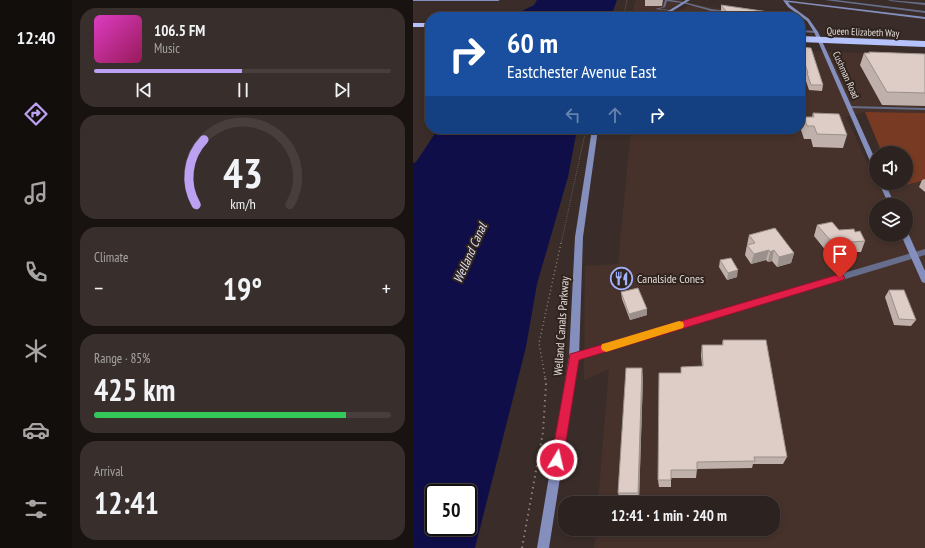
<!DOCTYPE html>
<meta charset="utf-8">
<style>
body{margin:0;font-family:"PT Sans Narrow",sans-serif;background:#382f2c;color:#f1f3f6;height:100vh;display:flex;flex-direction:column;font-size:15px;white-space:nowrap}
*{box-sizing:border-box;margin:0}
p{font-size:13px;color:#a6a4a4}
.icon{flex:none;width:22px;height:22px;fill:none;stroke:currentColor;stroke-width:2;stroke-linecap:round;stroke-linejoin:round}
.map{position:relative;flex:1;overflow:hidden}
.details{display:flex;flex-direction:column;gap:8px;padding:8px;background:#181311;width:341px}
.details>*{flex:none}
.guide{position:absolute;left:12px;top:12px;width:380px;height:122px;border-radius:16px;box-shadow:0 2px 6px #0003,0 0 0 1px #483f3d;background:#1a4fa0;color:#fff;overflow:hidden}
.tools{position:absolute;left:456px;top:146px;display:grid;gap:8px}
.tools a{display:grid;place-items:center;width:44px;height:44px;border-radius:50%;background:#2c221f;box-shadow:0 2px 6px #0003,0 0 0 1px #483f3d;font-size:20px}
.speed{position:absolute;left:12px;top:484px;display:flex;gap:8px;font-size:20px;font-weight:700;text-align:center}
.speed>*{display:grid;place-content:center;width:52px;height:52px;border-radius:50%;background:#2c221f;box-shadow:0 2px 6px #0003,0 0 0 1px #483f3d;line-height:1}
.speed .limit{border:2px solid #111;border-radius:6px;background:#fff;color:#111}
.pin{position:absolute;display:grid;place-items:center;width:34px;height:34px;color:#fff;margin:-41px -17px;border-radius:50% 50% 50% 0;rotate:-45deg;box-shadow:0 0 4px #0007}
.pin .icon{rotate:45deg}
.me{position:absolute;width:44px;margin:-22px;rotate:9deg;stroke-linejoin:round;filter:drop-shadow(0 0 3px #0008)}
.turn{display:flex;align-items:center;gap:14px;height:84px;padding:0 16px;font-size:18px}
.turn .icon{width:52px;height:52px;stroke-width:2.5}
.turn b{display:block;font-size:28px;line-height:34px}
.lanes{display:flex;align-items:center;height:38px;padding:0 16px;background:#0003;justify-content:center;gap:20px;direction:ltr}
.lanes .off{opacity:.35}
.big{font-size:30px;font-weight:700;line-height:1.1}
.details .tile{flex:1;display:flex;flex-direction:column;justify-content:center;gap:6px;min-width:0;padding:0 14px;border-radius:16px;background:#382f2c}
.details .dial{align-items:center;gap:0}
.dial svg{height:104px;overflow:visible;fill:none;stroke:#483f3d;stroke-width:7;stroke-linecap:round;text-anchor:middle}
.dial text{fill:#f1f3f6;stroke:none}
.song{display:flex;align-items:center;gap:12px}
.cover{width:48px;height:48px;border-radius:6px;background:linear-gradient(135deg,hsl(310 70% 55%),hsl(330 70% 35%))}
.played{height:4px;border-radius:2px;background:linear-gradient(90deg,#bca0f2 50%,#483f3d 50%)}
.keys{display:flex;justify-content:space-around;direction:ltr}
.heat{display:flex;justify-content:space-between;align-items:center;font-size:22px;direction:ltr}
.charge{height:6px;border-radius:3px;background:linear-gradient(90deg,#34c759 85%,#483f3d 0)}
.trip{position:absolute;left:145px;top:496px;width:222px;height:40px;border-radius:16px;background:#2c221f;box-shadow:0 2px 6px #0003,0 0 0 1px #483f3d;font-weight:700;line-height:40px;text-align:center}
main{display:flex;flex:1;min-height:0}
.tab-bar{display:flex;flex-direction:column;width:72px;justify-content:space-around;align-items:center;background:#120e0c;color:#a6a4a4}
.tab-bar .icon{width:28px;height:28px}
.tab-bar .active{color:#bca0f2}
.tab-bar b{font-size:18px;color:#f1f3f6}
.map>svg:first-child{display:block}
.built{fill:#46322b;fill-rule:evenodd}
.green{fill:#783a22}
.water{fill:#100e48;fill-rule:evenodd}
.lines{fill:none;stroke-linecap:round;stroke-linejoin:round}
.path-far2{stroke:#8c817d;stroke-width:1;stroke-dasharray:0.5 1.5;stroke-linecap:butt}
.path-far1{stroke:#8c817d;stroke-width:1.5;stroke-dasharray:1 3;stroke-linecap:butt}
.path{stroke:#8c817d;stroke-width:2;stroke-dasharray:1.5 4;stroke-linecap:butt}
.lane{fill:#676e8b;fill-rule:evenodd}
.street{fill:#676e8b;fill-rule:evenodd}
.secondary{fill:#858fbe;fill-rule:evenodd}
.highway{fill:#b5c2fc;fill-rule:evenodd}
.highway-bridge{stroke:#b5c2fc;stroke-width:6}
.wall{fill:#bfb0ab}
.shaded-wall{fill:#9b908b}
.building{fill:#decdc7;stroke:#9b908b}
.route{fill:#e11d48;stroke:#92132f}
.slow{fill:#f59e0b}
.labels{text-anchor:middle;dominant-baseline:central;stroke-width:4;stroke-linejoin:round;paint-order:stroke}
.far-street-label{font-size:10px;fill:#e3dad7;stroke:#30241f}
.poi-label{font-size:12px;fill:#e3dad7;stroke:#30241f;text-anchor:start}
.street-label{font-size:12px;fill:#e3dad7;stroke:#30241f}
.water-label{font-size:13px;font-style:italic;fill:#dde2f5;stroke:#30241f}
</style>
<main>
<nav class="tab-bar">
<b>12:40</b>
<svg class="icon active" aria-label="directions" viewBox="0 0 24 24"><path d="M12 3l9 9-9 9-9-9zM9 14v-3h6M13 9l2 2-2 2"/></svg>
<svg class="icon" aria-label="music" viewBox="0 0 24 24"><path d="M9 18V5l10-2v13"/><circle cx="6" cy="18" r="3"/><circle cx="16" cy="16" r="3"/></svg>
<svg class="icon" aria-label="phone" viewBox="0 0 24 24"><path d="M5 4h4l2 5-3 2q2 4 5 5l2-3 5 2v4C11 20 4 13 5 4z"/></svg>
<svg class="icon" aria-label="climate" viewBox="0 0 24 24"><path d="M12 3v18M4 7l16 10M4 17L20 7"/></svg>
<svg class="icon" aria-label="car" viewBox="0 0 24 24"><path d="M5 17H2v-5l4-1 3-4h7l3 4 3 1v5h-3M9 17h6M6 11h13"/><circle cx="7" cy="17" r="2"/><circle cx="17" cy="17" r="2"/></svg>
<svg class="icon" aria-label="filters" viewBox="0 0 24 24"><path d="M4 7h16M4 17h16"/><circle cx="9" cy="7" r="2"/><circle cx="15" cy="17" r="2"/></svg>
</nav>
<section class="details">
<div class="tile">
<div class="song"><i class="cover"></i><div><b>106.5 FM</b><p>Music</p></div></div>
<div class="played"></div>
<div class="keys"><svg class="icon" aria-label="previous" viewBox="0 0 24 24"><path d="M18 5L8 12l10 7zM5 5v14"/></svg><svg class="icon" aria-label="pause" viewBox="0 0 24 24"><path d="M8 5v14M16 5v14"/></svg><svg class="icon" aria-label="next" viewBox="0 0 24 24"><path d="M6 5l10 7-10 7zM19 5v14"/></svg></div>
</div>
<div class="tile dial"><svg viewBox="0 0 100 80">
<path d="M14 69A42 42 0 1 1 86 69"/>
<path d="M14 69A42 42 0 0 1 20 19" stroke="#bca0f2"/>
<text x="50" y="56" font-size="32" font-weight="700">43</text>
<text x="50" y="72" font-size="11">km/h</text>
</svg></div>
<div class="tile"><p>Climate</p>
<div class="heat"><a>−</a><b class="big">19°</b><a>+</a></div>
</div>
<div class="tile"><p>Range · 85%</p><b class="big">425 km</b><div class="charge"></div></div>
<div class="tile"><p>Arrival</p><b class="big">12:41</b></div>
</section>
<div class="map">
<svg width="512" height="548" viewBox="0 0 512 548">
<rect width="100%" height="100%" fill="#3a2d29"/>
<g class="built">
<polygon points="223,0 270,0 243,17 229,17 219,14"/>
<polygon points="280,4 362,17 254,17"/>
<path d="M 387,51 L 512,55 L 512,113 L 452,112 L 433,117 L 466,188 L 483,188 L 512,180 L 512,548 L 181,548 L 183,529 L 360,529 L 360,503 L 185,503 L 196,369 L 171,380 L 172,266 L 205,264 L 218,129 L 387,129 ZM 463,205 L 493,205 L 493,235 L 463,235 Z"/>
</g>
<polygon class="green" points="452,112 512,113 512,180 482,188 481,183 493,183 493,153 469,153"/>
<g class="water">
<polygon points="124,0 204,0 200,11 197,12 198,17 103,17 103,14 121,5"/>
<path d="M 25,129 L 164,129 L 155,177 L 124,284 L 113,347 L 62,548 L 0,548 L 0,163 L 3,162 ZM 21,493 L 55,493 L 55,527 L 21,527 Z"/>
</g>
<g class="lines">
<g class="path-far2">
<polyline points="214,0 211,14 216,17"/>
<polyline points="148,244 173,129"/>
</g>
<polyline class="path-far1" points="132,377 126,343 148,243"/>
<polyline class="path" points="109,548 130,432 133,384 132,376"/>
<g class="lane">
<polygon points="252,0 258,0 270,2 269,3 254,1 252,7 246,9 257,10 258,11 242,9 250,7"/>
<polygon points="271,2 298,9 314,11 313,12 298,11 270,3"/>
<polygon points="387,30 403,31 404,32 403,33 387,32"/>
<polygon points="435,106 512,108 512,110 436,108 435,108"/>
</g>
<g class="street">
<polygon points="412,0 423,0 512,11 512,13"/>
<polygon points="475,0 512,3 512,5 477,1"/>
<polygon points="512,249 512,255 161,361 158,360 156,357 158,354 161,353"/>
</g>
<g class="secondary">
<polygon points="0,0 87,0 85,1 0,1"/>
<polygon points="273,0 277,0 250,17 245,17"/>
<polygon points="370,0 512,17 512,19 375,2 377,5 396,19 405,32 463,161 463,170 460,168 401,32 394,21 375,7"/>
<polygon points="179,129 185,129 170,237 166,357 136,548 124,548 156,357 162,237"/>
<polygon points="466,183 472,183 482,205 476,205"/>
<polygon points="493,233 496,235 512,271 512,283 509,282 508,280 488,235 493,235"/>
</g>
<rect class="highway" x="0" y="23" width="17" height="4"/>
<polyline class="highway-bridge" points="387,39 512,44"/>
</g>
<g class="wall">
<polygon points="232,0 250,0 249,6 232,6"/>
<polygon points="308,5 356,17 311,17 308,13"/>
<polygon points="388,47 410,85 409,91 396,90 392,78 393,75 387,58 387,53"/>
<polygon points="456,52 512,54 512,106 469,105 447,65 451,53 455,53"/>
<polygon points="400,113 434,135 430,148 400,147 398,139 391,139 388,130 391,117 399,117"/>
<polygon points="512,179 512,192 506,187 509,180"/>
<polygon points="404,225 426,230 442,232 452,241 448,252 439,252 437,257 422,262 401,236"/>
<polygon points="336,235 381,253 378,263 364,267 359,261 355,262 353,260 338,264 332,255"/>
<polygon points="307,260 324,277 314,280 306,267"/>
<polygon points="476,290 503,320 498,326 481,325 472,297"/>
<polygon points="208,292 234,315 217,320 209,299"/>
<polygon points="310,340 374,457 370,464 340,464 339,468 284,469 283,478 258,478 258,487 246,487 245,480 268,373 268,367 289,366 288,355 289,345 309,345"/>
<polygon points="230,377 226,500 207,500 205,493"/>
</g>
<g class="shaded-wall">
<polygon points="442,247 437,257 422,262 427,251"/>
<polygon points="356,250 353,260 338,264 341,254"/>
<polygon points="361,250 359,261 355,262 357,252"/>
<polygon points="381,253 378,263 364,267 366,257"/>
<polygon points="325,270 324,277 314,280 315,273"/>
<polygon points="234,309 234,315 217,320 216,314"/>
<polygon points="229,368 230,377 226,500 225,493"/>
</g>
<g class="building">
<polygon points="308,5 356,12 356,17 318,17"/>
<polygon points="388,47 398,48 410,85 398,85 394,73 395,73 388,52 390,52"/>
<polygon points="456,52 512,54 512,93 474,92 451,53 457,53"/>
<polygon points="400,113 426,114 434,135 404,134 401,126 394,126 391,117 401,117"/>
<polygon points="419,222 426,230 441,229 442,232 447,231 452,241 438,242 442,247 427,251 404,225"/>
<polygon points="362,228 381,253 366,257 361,250 357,252 356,250 341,254 334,245 342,243 336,235"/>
<polygon points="318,258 325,270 315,273 307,260"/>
<polygon points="225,288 234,309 216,314 208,292"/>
<polygon points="476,290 491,290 503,320 486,319"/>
<polygon points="310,340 353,340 374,457 341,457 342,461 284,462 284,470 258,470 258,480 245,480 246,373 268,373 268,367 290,366 289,345 310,345"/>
<polygon points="213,368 229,368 225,493 205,493"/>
</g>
<polygon class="route" points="427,274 430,275 432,278 430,280 166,360 150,460 149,464 144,466 140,464 138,460 157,354"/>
<polygon class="slow" points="266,321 270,322 271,325 270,328 193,352 189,350 188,347 189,344 193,343"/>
<defs>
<symbol id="restaurant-ring" viewBox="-11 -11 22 22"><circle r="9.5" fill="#30241f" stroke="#a3b2fd" stroke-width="1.5"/><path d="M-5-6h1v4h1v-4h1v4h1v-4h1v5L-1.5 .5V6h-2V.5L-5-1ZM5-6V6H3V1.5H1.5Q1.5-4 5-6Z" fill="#a3b2fd"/></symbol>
</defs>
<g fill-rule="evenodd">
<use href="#restaurant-ring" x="196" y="266" width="25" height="25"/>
</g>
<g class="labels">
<g class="far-street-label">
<text transform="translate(450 32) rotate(2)">Queen Elizabeth Way</text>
<text transform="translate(433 75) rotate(66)">Cushman Road</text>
</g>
<g class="poi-label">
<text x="224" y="278">Canalside Cones</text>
</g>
<g class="street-label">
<text transform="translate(148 326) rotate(-86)">Welland Canals Parkway</text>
</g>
<g class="water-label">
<text transform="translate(57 253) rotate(-66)">Welland Canal</text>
</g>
</g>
</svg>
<div class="tools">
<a><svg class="icon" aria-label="sound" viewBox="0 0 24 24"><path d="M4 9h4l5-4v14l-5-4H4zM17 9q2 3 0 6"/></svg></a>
<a><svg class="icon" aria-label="layers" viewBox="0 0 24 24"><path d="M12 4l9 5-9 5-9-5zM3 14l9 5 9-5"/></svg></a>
</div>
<div class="speed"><div class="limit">50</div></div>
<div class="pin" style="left:427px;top:278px;background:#d93025"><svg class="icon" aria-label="arrive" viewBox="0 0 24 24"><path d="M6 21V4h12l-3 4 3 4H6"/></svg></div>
<svg class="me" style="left:144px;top:460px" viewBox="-20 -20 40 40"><circle r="17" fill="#e11d48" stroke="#fff" stroke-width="3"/><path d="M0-11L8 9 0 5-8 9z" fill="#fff"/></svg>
<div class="trip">12:41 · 1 min · 240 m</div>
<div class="guide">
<div class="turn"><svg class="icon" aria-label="right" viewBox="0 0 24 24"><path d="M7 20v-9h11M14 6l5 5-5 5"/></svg><div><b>60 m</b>Eastchester Avenue East</div></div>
<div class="lanes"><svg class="icon off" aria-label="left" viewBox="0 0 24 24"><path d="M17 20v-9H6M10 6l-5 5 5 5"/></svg><svg class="icon off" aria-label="ahead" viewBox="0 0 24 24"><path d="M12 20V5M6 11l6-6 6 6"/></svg><svg class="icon" aria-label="right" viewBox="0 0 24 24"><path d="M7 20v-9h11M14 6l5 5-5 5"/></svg></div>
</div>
</div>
</main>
